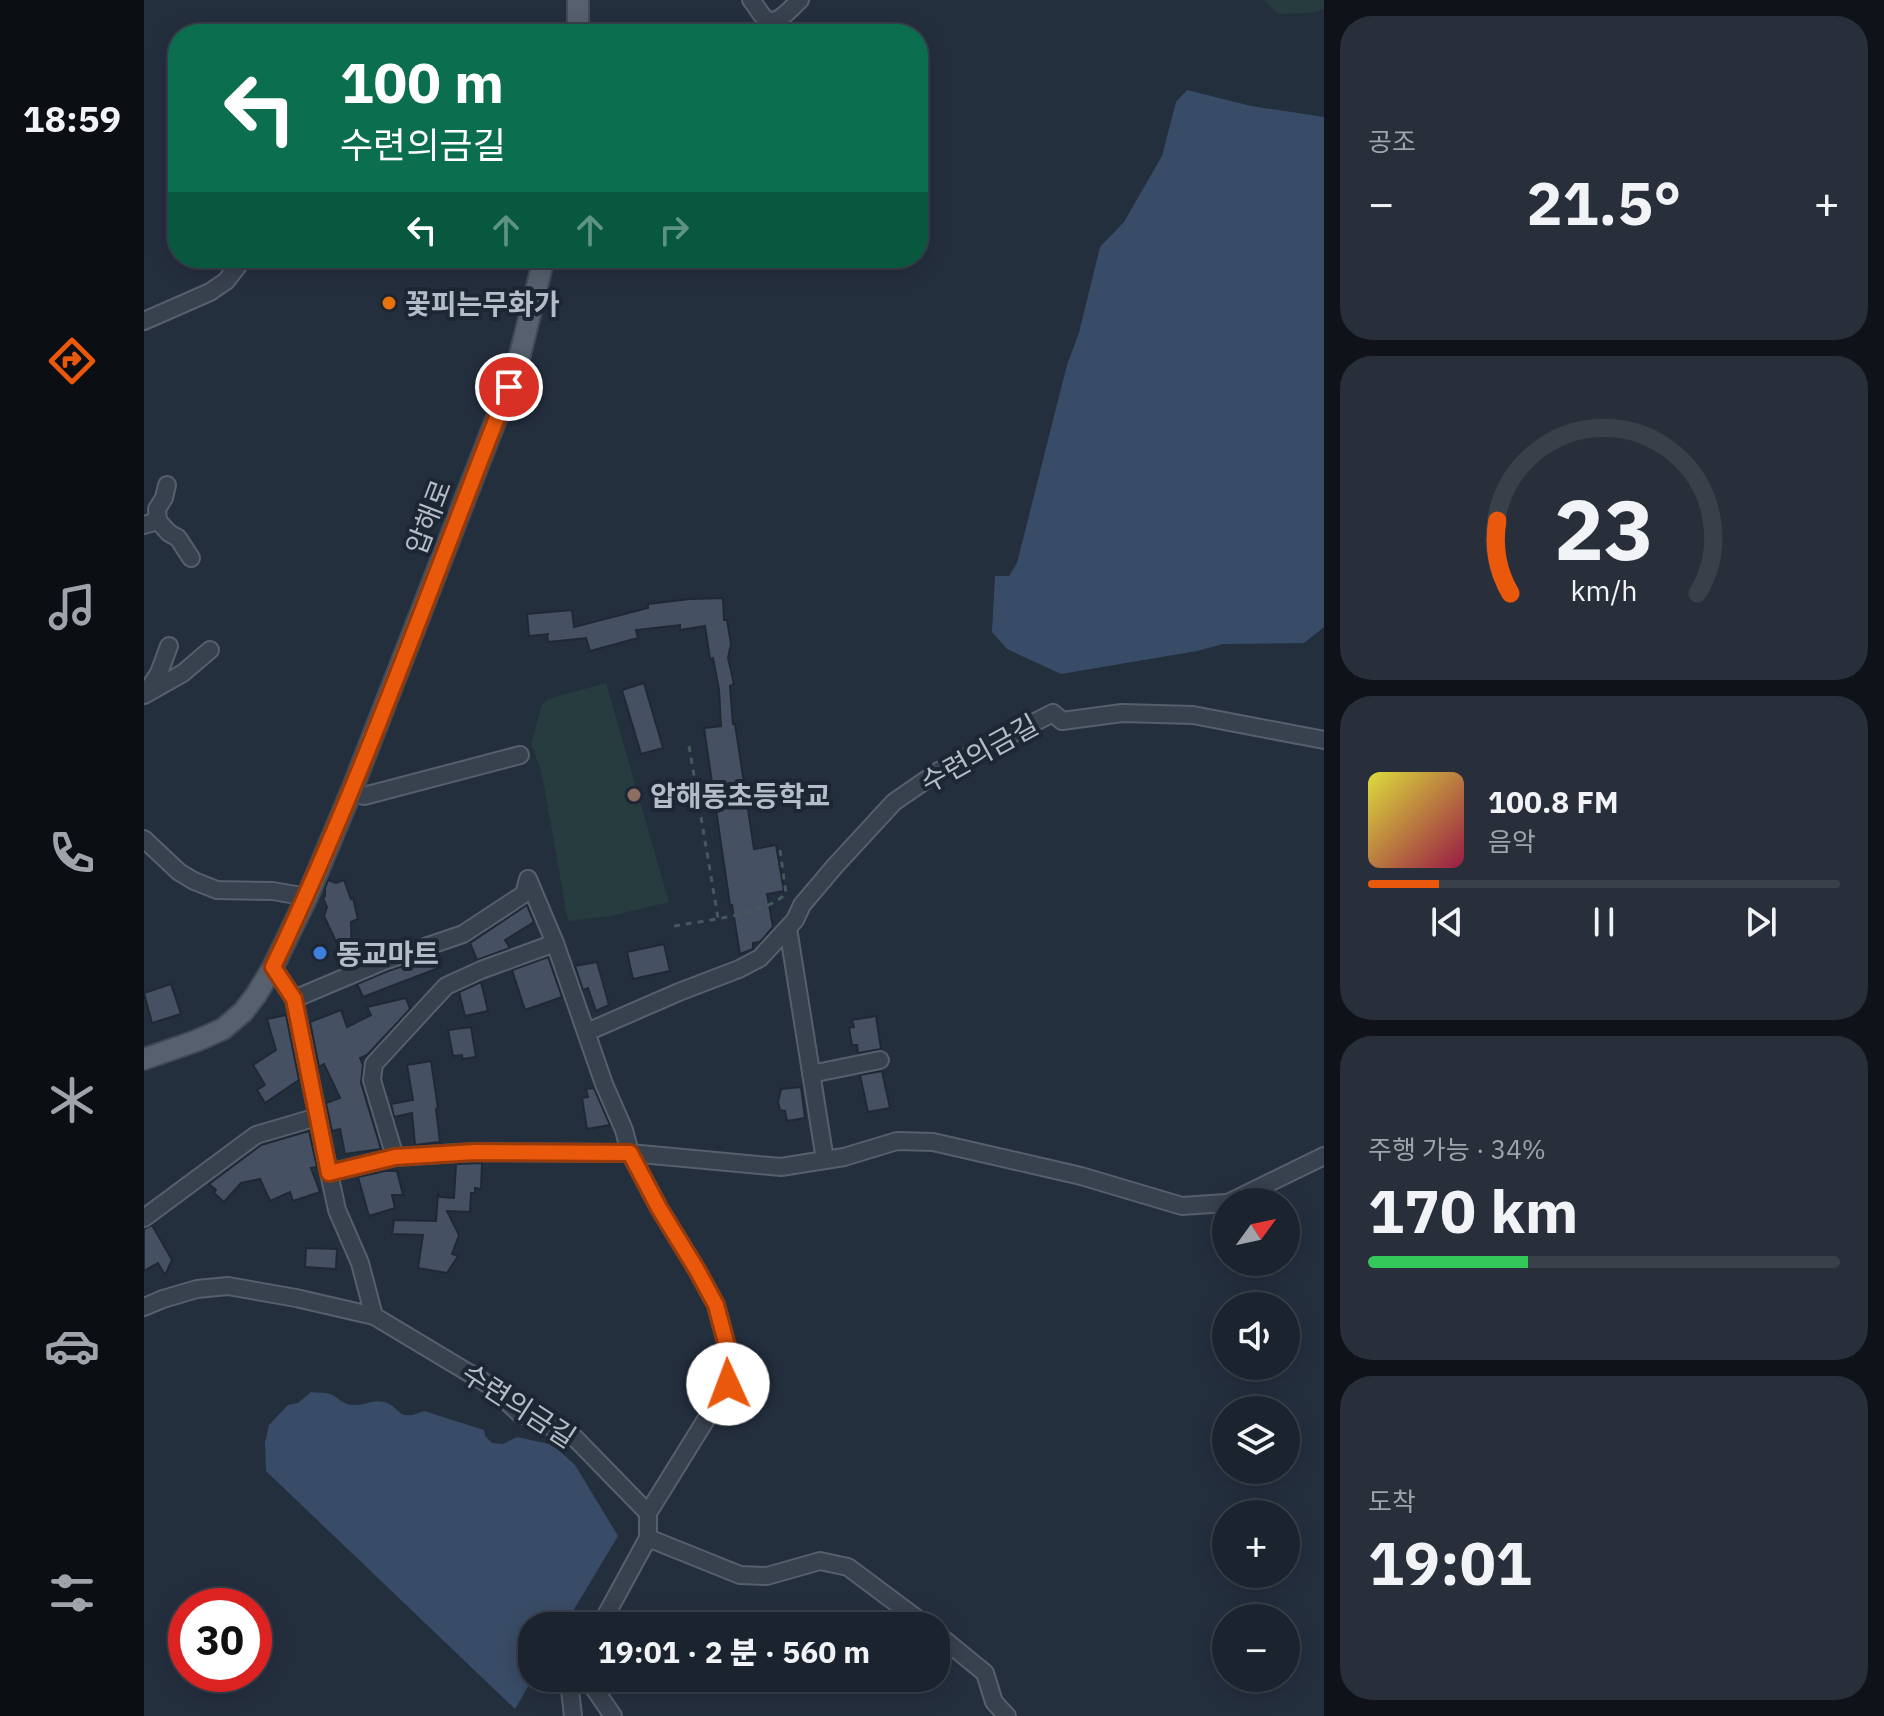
<!DOCTYPE html>
<html lang="ko">
<meta charset="utf-8">
<style>
body{margin:0;font-family:"IBM Plex Sans","Noto Sans KR",sans-serif;background:#282f3a;color:#f1f3f6;height:100vh;display:flex;flex-direction:column;font-size:30px;white-space:nowrap}
*{box-sizing:border-box;margin:0}
p{font-size:26px;color:#a0a4aa}
.icon{flex:none;width:44px;height:44px;fill:none;stroke:currentColor;stroke-width:2;stroke-linecap:round;stroke-linejoin:round}
.map{position:relative;flex:1;overflow:hidden}
.drawer{display:flex;flex-direction:column;gap:16px;padding:16px;background:#0f1319;width:560px}
.drawer>*{flex:none}
.top-card{position:absolute;left:24px;top:24px;width:760px;height:244px;border-radius:32px;box-shadow:0 4px 20px #0003,0 0 0 2px #39404a;background:#0b6e4f;color:#fff;overflow:hidden}
.needle{width:52px;rotate:57deg}
.fabs{position:absolute;left:1068px;top:1188px;display:grid;gap:16px}
.fabs a{display:grid;place-items:center;width:88px;height:88px;border-radius:50%;background:#1b232e;box-shadow:0 4px 20px #0003,0 0 0 2px #39404a;font-size:40px}
.speed{position:absolute;left:24px;top:1588px;display:flex;gap:16px;font-size:40px;font-weight:700;text-align:center}
.speed>*{display:grid;place-content:center;width:104px;height:104px;border-radius:50%;background:#1b232e;box-shadow:0 4px 20px #0003,0 0 0 2px #39404a;line-height:1}
.speed .limit{border:12px solid #d22;background:#fff;color:#111}
.pin{position:absolute;display:grid;place-items:center;width:68px;height:68px;color:#fff;margin:-34px;border:4px solid #fff;border-radius:50%;box-shadow:0 2px 8px #0007}
.me{position:absolute;width:88px;margin:-44px;rotate:358deg;stroke-linejoin:round;filter:drop-shadow(0 0 6px #0008)}
.turn{display:flex;align-items:center;gap:28px;height:168px;padding:0 40px;font-size:36px}
.turn .icon{width:104px;height:104px;stroke-width:2.5}
.turn b{display:block;font-size:56px;line-height:68px}
.lanes{display:flex;align-items:center;height:76px;padding:0 40px;background:#0003;justify-content:center;gap:40px;direction:ltr}
.lanes .off{opacity:.35}
.big{font-size:60px;font-weight:800;line-height:1.1}
.drawer .card{flex:1;display:flex;flex-direction:column;justify-content:center;gap:12px;min-width:0;padding:0 28px;border-radius:32px;background:#282f3a}
.drawer .dial{align-items:center;gap:0}
.dial svg{height:208px;overflow:visible;fill:none;stroke:#39404a;stroke-width:7;stroke-linecap:round;text-anchor:middle}
.dial text{fill:#f1f3f6;stroke:none}
.song{display:flex;align-items:center;gap:24px}
.cover{width:96px;height:96px;border-radius:12px;background:linear-gradient(135deg,hsl(60 70% 55%),hsl(340 70% 35%))}
.played{height:8px;border-radius:4px;background:linear-gradient(90deg,#ea580c 15%,#39404a 15%)}
.keys{display:flex;justify-content:space-around;direction:ltr}
.heat{display:flex;justify-content:space-between;align-items:center;font-size:44px;direction:ltr}
.charge{height:12px;border-radius:6px;background:linear-gradient(90deg,#34c759 34%,#39404a 0)}
.trip{position:absolute;left:374px;top:1612px;width:432px;height:80px;border-radius:32px;background:#1b232e;box-shadow:0 4px 20px #0003,0 0 0 2px #39404a;font-weight:800;line-height:80px;text-align:center}
main{display:flex;flex:1;min-height:0}
.tabs{display:flex;flex-direction:column;width:144px;justify-content:space-around;align-items:center;background:#0b0e12;color:#a0a4aa}
.tabs .icon{width:56px;height:56px}
.tabs .on{color:#ea580c}
.tabs b{font-size:36px;color:#f1f3f6}
.map>svg:first-child{display:block}
.green{fill:#263c3f}
.water{fill:#394c67}
.building{fill:#455162;stroke:#1f2835;stroke-width:2}
.lines{fill:none;stroke-linecap:round;stroke-linejoin:round}
.minor-casing{stroke:#565f6c;stroke-width:20}
.major-casing{stroke:#414a57;stroke-width:24}
.path{stroke:#44595c;stroke-width:3;stroke-dasharray:6 6;stroke-linecap:butt}
.minor{stroke:#38414e;stroke-width:16}
.major{stroke:#56606e;stroke-width:20}
.route-casing{stroke:#983908;stroke-width:20}
.route{stroke:#ea580c;stroke-width:14}
.food-dot{fill:#e8710a;stroke:#1d2633;stroke-width:3}
.education-dot{fill:#8d6e63;stroke:#1d2633;stroke-width:3}
.shop-dot{fill:#3f7fe0;stroke:#1d2633;stroke-width:3}
.labels{text-anchor:middle;dominant-baseline:central;stroke-width:8;stroke-linejoin:round;paint-order:stroke}
.poi-label{font-size:28px;font-weight:bold;fill:#b4bcc9;stroke:#1d2633;text-anchor:start}
.street-label{font-size:28px;fill:#b4bcc9;stroke:#1d2633}
</style>
<main>
<nav class="tabs">
<b>18:59</b>
<svg class="icon on" aria-label="directions" viewBox="0 0 24 24"><path d="M12 3l9 9-9 9-9-9zM9 14v-3h6M13 9l2 2-2 2"/></svg>
<svg class="icon" aria-label="music" viewBox="0 0 24 24"><path d="M9 18V5l10-2v13"/><circle cx="6" cy="18" r="3"/><circle cx="16" cy="16" r="3"/></svg>
<svg class="icon" aria-label="phone" viewBox="0 0 24 24"><path d="M5 4h4l2 5-3 2q2 4 5 5l2-3 5 2v4C11 20 4 13 5 4z"/></svg>
<svg class="icon" aria-label="climate" viewBox="0 0 24 24"><path d="M12 3v18M4 7l16 10M4 17L20 7"/></svg>
<svg class="icon" aria-label="car" viewBox="0 0 24 24"><path d="M5 17H2v-5l4-1 3-4h7l3 4 3 1v5h-3M9 17h6M6 11h13"/><circle cx="7" cy="17" r="2"/><circle cx="17" cy="17" r="2"/></svg>
<svg class="icon" aria-label="filters" viewBox="0 0 24 24"><path d="M4 7h16M4 17h16"/><circle cx="9" cy="7" r="2"/><circle cx="15" cy="17" r="2"/></svg>
</nav>
<div class="map">
<svg width="1180" height="1716" viewBox="0 0 1180 1716">
<rect width="100%" height="100%" fill="#242f3e"/>
<g class="green">
<polygon points="1120,0 1180,0 1180,9 1167,13 1134,14"/>
<path d="M 462,683 L 525,902 L 467,916 L 424,921 L 397,769 C 392,762 393,754 387,746 L 398,704 L 404,699 Z"/>
</g>
<g class="water">
<polygon points="1043,90 1107,106 1180,117 1180,627 1160,643 1079,644 1053,651 917,674 863,649 848,632 851,576 865,576 873,563 923,365 935,333 956,247 980,222 1018,156 1032,102"/>
<path d="M 167,1392 C 172,1393 181,1392 186,1394 C 194,1397 199,1405 209,1405 C 219,1406 229,1399 240,1402 C 258,1407 252,1423 280,1411 L 340,1430 L 341,1436 L 348,1443 L 359,1444 L 373,1437 L 409,1445 L 431,1465 L 474,1536 L 420,1626 L 388,1626 L 389,1678 L 371,1709 L 122,1471 L 121,1443 L 125,1425 L 144,1405 L 154,1403 Z"/>
</g>
<g class="building">
<polygon points="579,598 580,620 583,620 587,644 584,658 590,684 586,686 589,724 591,724 610,849 632,845 640,891 623,894 629,927 616,942 609,943 609,949 596,954 588,905 586,905 560,728 577,726 575,689 569,658 566,659 561,626 536,630 536,625 492,630 494,638 446,651 442,638 404,642 403,634 405,634 385,636 383,614 428,610 430,627 504,608 504,604 546,599"/>
<polygon points="500,683 519,748 497,754 478,690"/>
<polygon points="184,880 192,883 200,880 207,899 209,898 214,919 207,922 208,963 203,965 180,916 183,907 179,898 181,896 181,888"/>
<polygon points="383,905 390,922 361,940 366,948 333,960 326,943"/>
<polygon points="520,944 526,971 489,979 483,952"/>
<polygon points="295,954 299,962 295,963 297,967 219,997 213,984 244,971"/>
<polygon points="404,957 418,997 381,1010 368,970"/>
<polygon points="453,962 465,1005 452,1011 444,988 439,990 431,966"/>
<polygon points="337,982 344,1011 321,1016 315,992"/>
<polygon points="27,984 37,1014 8,1023 0,993"/>
<polygon points="262,998 266,1009 223,1055 216,1058 219,1065 217,1083 237,1149 201,1154 196,1129 188,1131 182,1103 196,1098 180,1064 175,1067 166,1022 197,1010 203,1027 227,1015 223,1007"/>
<polygon points="142,1015 155,1080 121,1103 113,1090 121,1085 109,1065 132,1050 123,1019"/>
<polygon points="732,1016 737,1049 714,1053 713,1045 708,1045 705,1028 710,1027 708,1020"/>
<polygon points="327,1027 332,1057 318,1059 318,1055 309,1056 304,1030"/>
<polygon points="287,1061 294,1108 292,1109 296,1142 271,1145 268,1113 250,1117 247,1104 269,1100 263,1065"/>
<polygon points="738,1071 746,1108 724,1112 716,1075"/>
<polygon points="657,1087 661,1118 643,1121 641,1111 636,1110 634,1102 637,1089"/>
<polygon points="450,1088 466,1125 443,1129 438,1098 444,1097 442,1089"/>
<polygon points="165,1131 173,1167 167,1168 176,1192 149,1201 146,1192 126,1201 116,1179 97,1183 80,1202 70,1193 72,1190 65,1184 117,1145"/>
<polygon points="338,1163 337,1189 331,1188 331,1193 327,1193 326,1212 303,1211 315,1235 308,1254 314,1256 303,1273 274,1268 279,1235 248,1234 250,1220 292,1221 294,1194 296,1197 310,1198 312,1164"/>
<polygon points="241,1171 253,1171 259,1195 248,1195 251,1208 225,1216 214,1177"/>
<polygon points="8,1225 28,1260 21,1275 14,1263 0,1271 0,1229"/>
<polygon points="162,1248 193,1249 192,1269 161,1267"/>
</g>
<g class="lines">
<defs>
<g id="minor">
<path d="M 607,0 C 612,5 618,18 624,20 C 634,25 649,6 656,0"/>
<polyline points="0,321 66,292 82,281 100,258"/>
<polyline points="14,521 13,509 20,498 23,485"/>
<polyline points="0,525 14,521 25,533 34,538 47,558"/>
<polyline points="2,693 15,673 25,646"/>
<polyline points="0,695 39,673 66,650"/>
<polyline points="207,792 220,796 376,755"/>
<polyline points="0,839 35,872 50,881 73,890 129,891 163,897"/>
<polyline points="644,928 681,1160"/>
<polyline points="129,967 150,999 185,1173 251,1157 331,1152 486,1153 637,1167 700,1157 753,1141 789,1142 937,1176 1038,1206 1082,1203"/>
<polyline points="150,999 240,961 319,934 380,894 384,879 411,943 460,1084 480,1130 486,1153 515,1208 553,1270 572,1305 583,1346 584,1384 504,1513 504,1538 456,1626"/>
<polyline points="443,1032 535,992 595,969 616,958 651,920 658,905 691,866 750,802 795,771 909,713 918,721 978,713 1049,715 1180,740"/>
<polyline points="667,1074 736,1060"/>
<polyline points="251,1157 228,1080 230,1064 302,986 337,970 411,943"/>
<polyline points="185,1173 193,1210 216,1263 230,1316 345,1385 375,1413 429,1436 504,1513"/>
<polyline points="1086,1202 1180,1156"/>
<polyline points="0,1218 112,1135 173,1117"/>
<polyline points="0,1307 19,1299 53,1289 84,1286 152,1298 230,1316"/>
<polyline points="504,1538 596,1575 623,1576 676,1561 704,1567 783,1626"/>
<polyline points="792,1633 841,1673 850,1702 863,1716"/>
<polyline points="443,1678 469,1716"/>
<polyline points="429,1716 426,1690 430,1678"/>
</g>
<g id="major">
<polyline points="434,34 434,0"/>
<polyline points="0,1059 52,1041 79,1029 99,1012 112,995 129,967 163,897 207,792 374,363 400,258"/>
</g>
</defs>
<use href="#minor" class="minor-casing"/>
<use href="#major" class="major-casing"/>
<g class="path">
<polyline points="545,746 574,918"/>
<path d="M 530,926 C 558,921 625,914 642,893 L 636,850"/>
</g>
<use href="#minor" class="minor"/>
<use href="#major" class="major"/>
</g>
<g class="lines">
<defs>
<path id="route" d="M 365,387 C 288,581 219,779 129,967 L 150,999 L 185,1173 L 251,1157 L 331,1152 L 486,1153 L 515,1208 L 553,1270 L 572,1305 L 583,1346 L 584,1384"/>
</defs>
<use href="#route" class="route-casing"/>
<use href="#route" class="route"/>
</g>
<circle class="food-dot" cx="245" cy="303" r="8"/>
<circle class="education-dot" cx="490" cy="795" r="8"/>
<circle class="shop-dot" cx="176" cy="953" r="8"/>
<g class="labels">
<g class="poi-label">
<text x="261" y="303">꽃피는무화가</text>
<text x="506" y="795">압해동초등학교</text>
<text x="192" y="953">동교마트</text>
</g>
<g class="street-label">
<text transform="translate(284 517) rotate(-69)">압해로</text>
<text transform="translate(835 753) rotate(-29)">수련의금길</text>
<text transform="translate(375 1405) rotate(33)">수련의금길</text>
</g>
</g>
</svg>
<div class="fabs">
<a><svg class="needle" viewBox="-14 -14 28 28"><path d="M0-13l5 13h-10z" fill="#e53935"/><path d="M0 13l5-13h-10z" fill="#a0a4aa"/></svg></a>
<a><svg class="icon" aria-label="sound" viewBox="0 0 24 24"><path d="M4 9h4l5-4v14l-5-4H4zM17 9q2 3 0 6"/></svg></a>
<a><svg class="icon" aria-label="layers" viewBox="0 0 24 24"><path d="M12 4l9 5-9 5-9-5zM3 14l9 5 9-5"/></svg></a>
<a>+</a>
<a>−</a>
</div>
<div class="speed"><div class="limit">30</div></div>
<div class="pin" style="left:365px;top:387px;background:#d93025"><svg class="icon" aria-label="arrive" viewBox="0 0 24 24"><path d="M6 21V4h12l-3 4 3 4H6"/></svg></div>
<svg class="me" style="left:584px;top:1384px" viewBox="-20 -20 40 40"><circle r="19" fill="#fff"/><path d="M0-13L10 11 0 6-10 11z" fill="#ea580c"/></svg>
<div class="trip">19:01 · 2 분 · 560 m</div>
<div class="top-card">
<div class="turn"><svg class="icon" aria-label="left" viewBox="0 0 24 24"><path d="M17 20v-9H6M10 6l-5 5 5 5"/></svg><div><b>100 m</b>수련의금길</div></div>
<div class="lanes"><svg class="icon" aria-label="left" viewBox="0 0 24 24"><path d="M17 20v-9H6M10 6l-5 5 5 5"/></svg><svg class="icon off" aria-label="ahead" viewBox="0 0 24 24"><path d="M12 20V5M6 11l6-6 6 6"/></svg><svg class="icon off" aria-label="ahead" viewBox="0 0 24 24"><path d="M12 20V5M6 11l6-6 6 6"/></svg><svg class="icon off" aria-label="right" viewBox="0 0 24 24"><path d="M7 20v-9h11M14 6l5 5-5 5"/></svg></div>
</div>
</div>
<section class="drawer">
<div class="card"><p>공조</p>
<div class="heat"><a>−</a><b class="big">21.5°</b><a>+</a></div>
</div>
<div class="card dial"><svg viewBox="0 0 100 80">
<path d="M14 69A42 42 0 1 1 86 69"/>
<path d="M14 69A42 42 0 0 1 9 41" stroke="#ea580c"/>
<text x="50" y="56" font-size="32" font-weight="700">23</text>
<text x="50" y="72" font-size="11">km/h</text>
</svg></div>
<div class="card">
<div class="song"><i class="cover"></i><div><b>100.8 FM</b><p>음악</p></div></div>
<div class="played"></div>
<div class="keys"><svg class="icon" aria-label="previous" viewBox="0 0 24 24"><path d="M18 5L8 12l10 7zM5 5v14"/></svg><svg class="icon" aria-label="pause" viewBox="0 0 24 24"><path d="M8 5v14M16 5v14"/></svg><svg class="icon" aria-label="next" viewBox="0 0 24 24"><path d="M6 5l10 7-10 7zM19 5v14"/></svg></div>
</div>
<div class="card"><p>주행 가능 · 34%</p><b class="big">170 km</b><div class="charge"></div></div>
<div class="card"><p>도착</p><b class="big">19:01</b></div>
</section>
</main>
